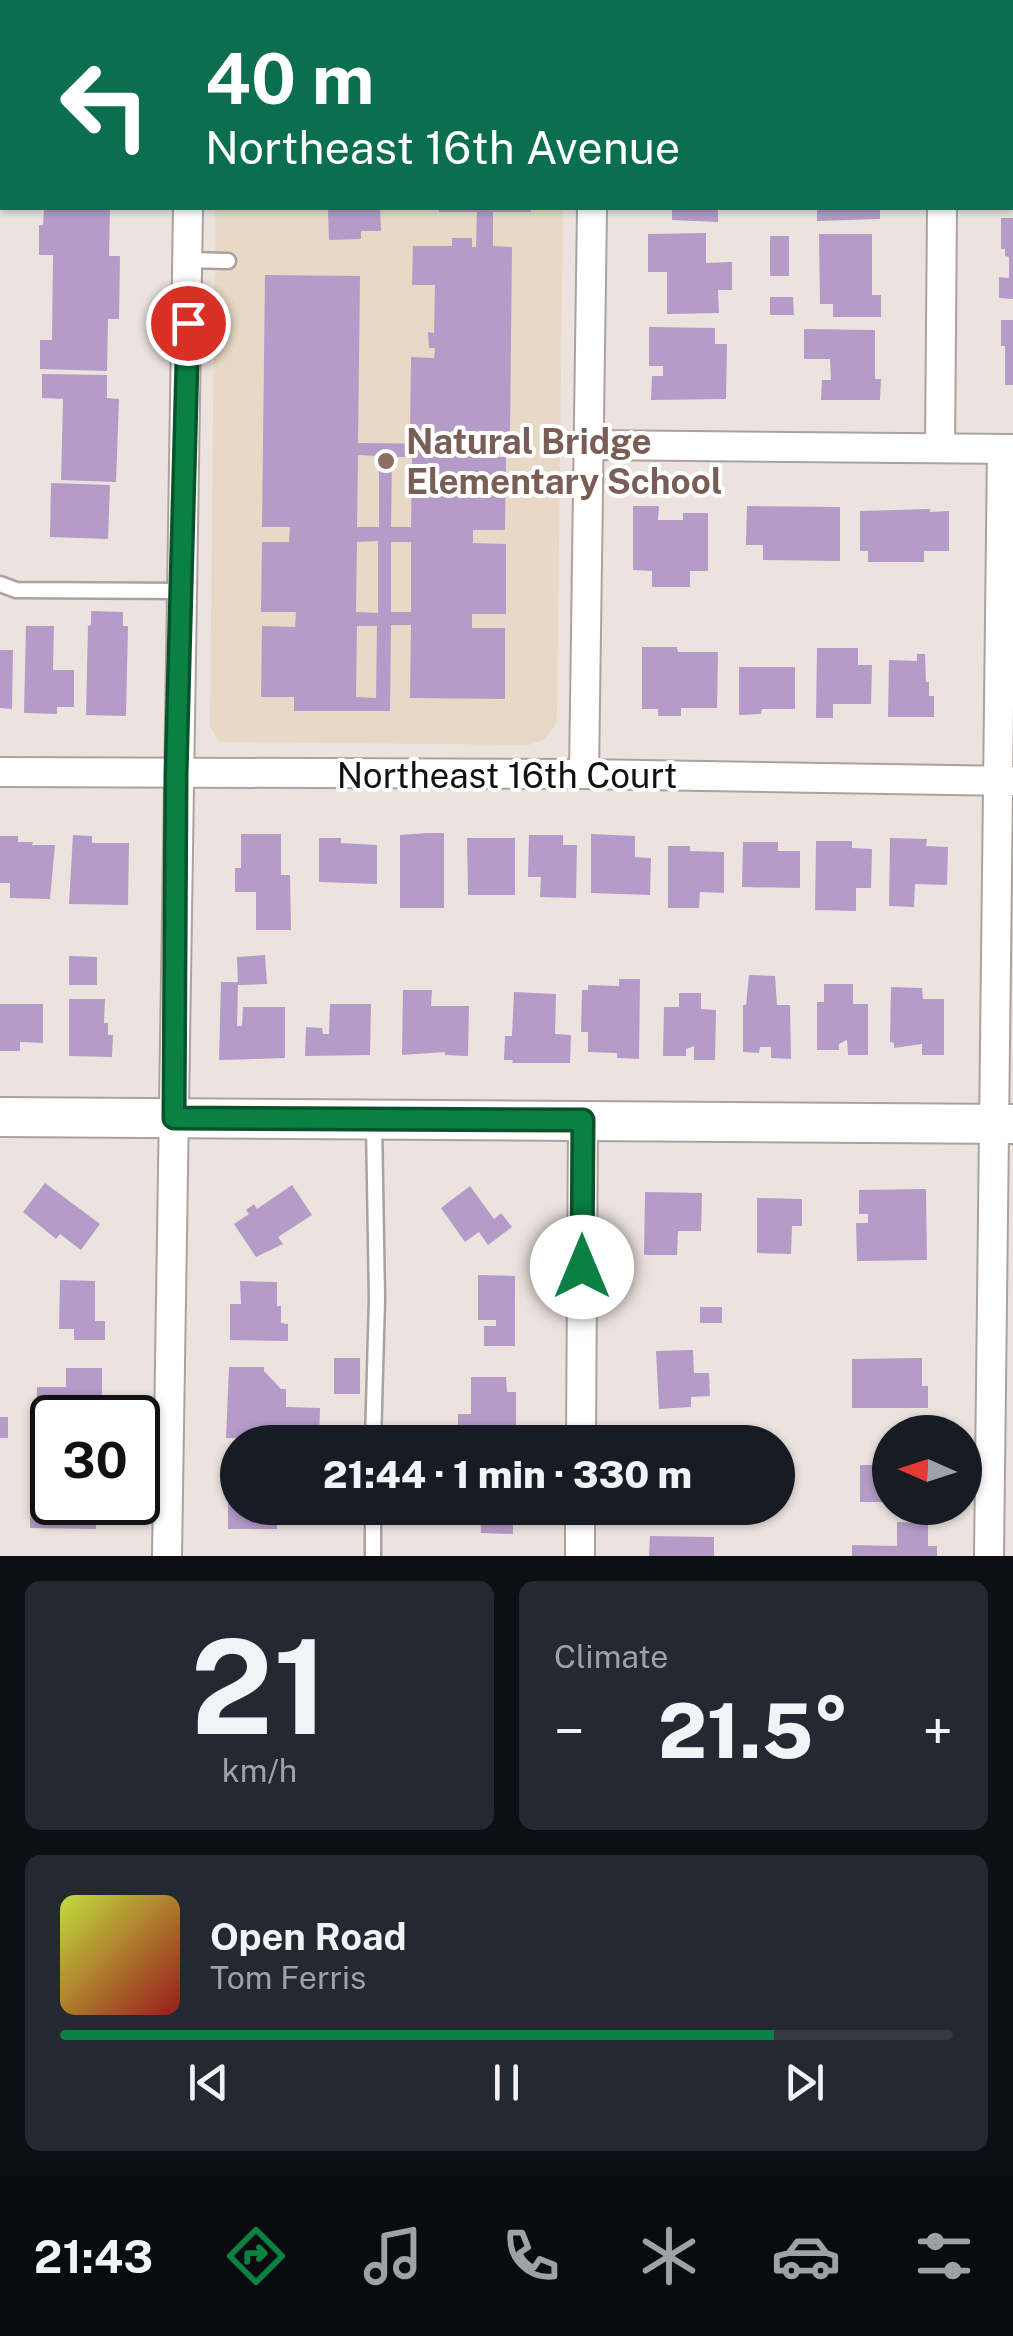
<!DOCTYPE html>
<meta charset="utf-8">
<style>
body{margin:0;font-family:"Public Sans",sans-serif;background:#242831;color:#f1f3f6;height:100vh;display:flex;flex-direction:column;font-size:38px;white-space:nowrap}
*{box-sizing:border-box;margin:0}
p{font-size:32px;color:#9ea1a6}
.icon{flex:none;width:55px;height:55px;fill:none;stroke:currentColor;stroke-width:2;stroke-linecap:round;stroke-linejoin:round}
.map{position:relative;height:1556px;overflow:hidden}
.panel{display:flex;flex-direction:column;gap:25px;padding:25px;background:#0d0f14;flex:1}
.panel>*{flex:none}
.banner{position:absolute;left:0px;top:0px;width:1015px;height:210px;box-shadow:0 2px 8px #0004;background:#0b6e4f;color:#fff;overflow:hidden}
.needle{width:65px;rotate:273deg}
.buttons{position:absolute;left:872px;top:1415px;display:grid;gap:20px}
.buttons a{display:grid;place-items:center;width:110px;height:110px;border-radius:50%;background:#171b24;box-shadow:0 2px 8px #0004;font-size:50px}
.speed{position:absolute;left:30px;top:1395px;display:flex;gap:20px;font-size:50px;font-weight:700;text-align:center}
.speed>*{display:grid;place-content:center;width:130px;height:130px;border-radius:50%;background:#171b24;box-shadow:0 2px 8px #0004;line-height:1}
.speed .limit{border:5px solid #111;border-radius:15px;background:#fff;color:#111}
.pin{position:absolute;display:grid;place-items:center;width:85px;height:85px;color:#fff;margin:-42px;border:5px solid #fff;border-radius:50%;box-shadow:0 2px 10px #0007}
.me{position:absolute;width:110px;margin:-55px;rotate:0deg;stroke-linejoin:round;filter:drop-shadow(0 0 8px #0008)}
.turn{display:flex;align-items:center;gap:35px;height:210px;padding:0 40px;font-size:45px}
.turn .icon{width:130px;height:130px;stroke-width:2.5}
.turn b{display:block;font-size:70px;line-height:85px}
.big{font-size:75px;font-weight:800;line-height:1.1}
.panel .tile{flex:1;display:flex;flex-direction:column;justify-content:center;gap:15px;min-width:0;padding:0 35px;border-radius:15px;background:#242831}
.panel .dial{align-items:center;gap:0}
.dial b{font-size:130px;line-height:1}
.song{display:flex;align-items:center;gap:30px}
.cover{width:120px;height:120px;border-radius:15px;background:linear-gradient(135deg,hsl(70 70% 55%),hsl(0 70% 35%))}
.played{height:10px;border-radius:5px;background:linear-gradient(90deg,#0b8043 80%,#363941 80%)}
.keys{display:flex;justify-content:space-around;direction:ltr}
.heat{display:flex;justify-content:space-between;align-items:center;font-size:55px;direction:ltr}
.panel .tiles{flex:1;display:grid;gap:25px;grid-template-columns:1fr 1fr}
.tile:last-child{grid-column:span 2}
.trip{position:absolute;left:220px;top:1425px;width:575px;height:100px;border-radius:50px;background:#171b24;box-shadow:0 2px 8px #0004;font-weight:800;line-height:100px;text-align:center}
.menu{display:flex;height:160px;justify-content:space-around;align-items:center;background:#090b0e;color:#9ea1a6}
.menu .icon{width:70px;height:70px}
.menu .current{color:#0b8043}
.menu b{font-size:45px;color:#f1f3f6}
.map>svg:first-child{display:block}
.education{fill:#e7d9c6}
.building{fill:#b59bc8;fill-rule:evenodd}
.lines{fill:none;stroke-linecap:round;stroke-linejoin:round}
.lane-casing{stroke:#aba29f;stroke-width:19}
.street-casing{stroke:#aba29f;stroke-width:32}
.secondary-casing{stroke:#aba29f;stroke-width:42}
.lane{stroke:#fff;stroke-width:14}
.street{stroke:#fff;stroke-width:28}
.secondary{stroke:#fff;stroke-width:38}
.route-casing{stroke:#07532c;stroke-width:25}
.route{stroke:#0b8043;stroke-width:18}
.education-dot{fill:#8d6e63;stroke:#fff;stroke-width:4}
.labels{text-anchor:middle;dominant-baseline:central;stroke-width:8;stroke-linejoin:round;paint-order:stroke}
.education-label{font-size:35px;font-weight:bold;fill:#785e54;stroke:#fff;text-anchor:start}
.street-label{font-size:35px;fill:#120f0e;stroke:#fff}
</style>
<div class="map">
<svg width="1013" height="1556" viewBox="0 0 1013 1556">
<rect width="100%" height="100%" fill="#ece3df"/>
<g class="education">
<polygon points="218,0 565,0 218,2"/>
<polygon points="215,208 563,208 557,714 556,724 545,739 529,745 220,742 210,727"/>
</g>
<g class="building">
<polygon points="44,208 110,208 109,256 120,256 119,319 108,319 107,371 40,369 40,340 52,340 53,255 39,255 39,225 43,225"/>
<polygon points="380,208 381,231 361,231 361,239 329,240 328,210"/>
<path d="M 439,208 L 531,208 L 531,212 L 493,212 L 493,246 L 512,247 L 510,434 L 474,434 L 474,457 L 506,457 L 505,530 L 473,530 L 473,543 L 506,544 L 506,614 L 472,614 L 472,628 L 505,628 L 505,699 L 410,698 L 411,625 L 391,625 L 390,711 L 294,711 L 294,697 L 261,697 L 262,626 L 295,627 L 296,612 L 261,612 L 262,542 L 289,542 L 290,527 L 262,527 L 265,275 L 360,276 L 358,443 L 450,444 L 450,435 L 410,435 L 411,357 L 434,358 L 435,348 L 429,348 L 428,332 L 434,333 L 435,285 L 412,285 L 413,246 L 452,246 L 452,238 L 472,238 L 472,247 L 476,247 L 477,212 L 439,212 ZM 358,455 L 379,456 L 379,527 L 357,527 ZM 392,457 L 412,457 L 411,527 L 391,527 ZM 378,541 L 378,613 L 356,612 L 357,542 ZM 391,542 L 411,542 L 411,612 L 391,612 ZM 357,626 L 377,626 L 376,698 L 356,697 Z"/>
<polygon points="672,208 718,208 718,222 672,220"/>
<polygon points="817,208 880,208 880,219 817,221"/>
<polygon points="1001,218 1013,218 1013,299 999,298 999,277 1009,278 1009,257 1005,256 1005,249 1001,249"/>
<polygon points="706,233 706,263 732,262 732,290 718,290 719,313 667,314 667,272 648,272 648,234"/>
<polygon points="819,234 872,234 872,295 881,295 881,317 833,317 833,304 820,304"/>
<rect x="770" y="236" width="19" height="40"/>
<polygon points="770,297 793,297 794,315 770,315"/>
<polygon points="1001,320 1013,320 1013,385 1005,385 1005,346 1001,346"/>
<polygon points="649,327 715,328 715,344 727,344 726,399 651,400 652,376 663,376 663,366 649,366"/>
<polygon points="804,329 875,330 875,379 881,379 880,400 821,400 822,380 831,380 830,359 804,359"/>
<polygon points="42,374 107,375 107,398 119,399 116,482 61,480 63,399 42,398"/>
<polygon points="51,483 110,485 108,539 50,537"/>
<polygon points="633,506 659,506 658,520 683,520 683,513 708,513 708,571 690,571 690,587 652,587 652,571 633,570"/>
<polygon points="747,506 840,507 840,561 763,560 763,545 746,545"/>
<polygon points="930,509 930,512 949,511 949,551 924,551 924,562 868,562 868,551 860,551 860,511"/>
<polygon points="91,611 123,612 123,626 128,626 126,716 86,715 88,626 91,625"/>
<polygon points="26,626 54,626 53,670 74,670 74,707 57,707 57,714 24,713"/>
<polygon points="642,647 677,647 678,652 718,652 717,708 681,708 681,716 658,716 658,709 642,709"/>
<polygon points="817,648 858,648 858,665 872,665 871,704 833,704 833,718 816,718"/>
<polygon points="0,650 13,650 12,709 0,708"/>
<polygon points="917,654 925,654 926,682 929,682 929,696 934,696 934,717 888,717 889,660 917,661"/>
<polygon points="739,667 795,667 795,709 762,709 761,714 739,715"/>
<polygon points="427,833 444,833 444,908 400,908 400,835"/>
<polygon points="241,834 281,834 281,875 290,875 291,930 256,930 256,892 235,892 235,868 241,868"/>
<polygon points="591,834 635,836 635,857 651,858 650,895 591,893"/>
<polygon points="73,835 92,836 92,843 129,843 128,905 69,904"/>
<polygon points="529,835 563,835 563,845 577,845 576,898 540,897 541,877 528,877"/>
<polygon points="0,836 18,836 18,842 33,842 32,845 55,845 50,899 10,898 10,883 0,883"/>
<polygon points="319,838 341,838 341,843 377,845 377,884 319,882"/>
<polygon points="467,838 515,838 515,895 468,895"/>
<polygon points="890,838 927,839 926,846 948,847 947,885 915,884 914,907 889,906"/>
<polygon points="816,841 852,841 852,848 872,849 871,888 856,888 856,911 815,910"/>
<polygon points="743,842 778,842 778,851 800,851 800,888 742,887"/>
<polygon points="668,846 690,846 690,851 724,852 724,893 700,892 699,908 668,908"/>
<polygon points="265,955 267,984 238,985 237,957"/>
<polygon points="69,956 97,957 97,985 69,985"/>
<polygon points="749,975 775,976 777,1005 790,1005 791,1059 771,1058 771,1047 760,1047 759,1053 743,1052 743,1005 746,1005"/>
<polygon points="619,979 640,979 639,1059 617,1058 617,1053 588,1052 588,1032 581,1032 582,990 588,990 588,985 619,986"/>
<polygon points="221,982 238,982 237,1026 242,1026 243,1007 285,1007 285,1058 219,1060"/>
<polygon points="824,984 853,984 853,1004 868,1004 868,1055 848,1055 847,1040 839,1044 839,1050 817,1050 817,1002 824,1002"/>
<polygon points="891,987 922,988 923,999 944,999 944,1055 922,1055 922,1044 894,1048 894,1043 890,1042"/>
<polygon points="403,990 432,990 431,1006 469,1006 468,1056 445,1055 445,1052 402,1055"/>
<polygon points="514,992 556,994 555,1034 571,1035 570,1063 512,1063 513,1060 504,1060 505,1036 512,1036"/>
<polygon points="679,993 701,993 701,1009 716,1010 715,1060 694,1060 694,1046 686,1049 686,1056 663,1056 664,1007 679,1007"/>
<polygon points="69,999 105,999 104,1023 108,1023 108,1035 113,1035 112,1057 69,1056"/>
<polygon points="0,1004 43,1004 43,1043 20,1042 20,1051 0,1051"/>
<polygon points="330,1004 371,1004 370,1055 305,1056 306,1027 322,1028 323,1034 329,1034"/>
<polygon points="45,1183 100,1224 81,1250 60,1234 56,1239 23,1212"/>
<polygon points="292,1185 312,1215 278,1237 283,1244 256,1257 234,1224 249,1214 246,1210 254,1204 257,1209"/>
<polygon points="470,1186 494,1219 501,1213 512,1227 488,1245 479,1232 465,1242 441,1208"/>
<polygon points="926,1189 927,1260 857,1261 856,1223 868,1223 868,1214 859,1214 859,1190"/>
<polygon points="645,1192 702,1193 701,1231 678,1231 677,1255 644,1255"/>
<polygon points="757,1198 802,1199 802,1226 792,1226 791,1254 757,1253"/>
<polygon points="478,1275 515,1276 515,1346 484,1346 484,1326 496,1326 496,1320 478,1320"/>
<polygon points="60,1280 95,1281 95,1321 105,1321 105,1340 74,1340 74,1329 59,1329"/>
<polygon points="240,1281 277,1282 277,1306 281,1306 281,1323 288,1324 288,1341 230,1340 230,1304 241,1304"/>
<rect x="700" y="1307" width="22" height="16"/>
<polygon points="693,1350 694,1373 709,1373 710,1396 691,1397 691,1407 659,1409 656,1351"/>
<rect x="334" y="1358" width="26" height="36"/>
<polygon points="922,1358 922,1386 928,1386 928,1408 852,1408 852,1359"/>
<polygon points="229,1367 264,1367 264,1371 281,1389 286,1389 286,1407 320,1408 319,1440 226,1438"/>
<polygon points="66,1368 102,1368 102,1418 52,1418 52,1437 36,1437 37,1387 66,1387"/>
<polygon points="471,1377 506,1377 507,1392 516,1392 516,1435 458,1438 458,1414 471,1414"/>
<rect x="0" y="1417" width="8" height="21"/>
<rect x="860" y="1465" width="30" height="37"/>
<polygon points="31,1487 52,1487 52,1502 96,1502 96,1529 30,1528"/>
<polygon points="228,1494 238,1495 238,1508 294,1508 294,1513 277,1513 277,1529 228,1529"/>
<polygon points="480,1508 513,1508 513,1534 481,1533"/>
<polygon points="897,1522 928,1523 928,1546 937,1546 937,1556 852,1556 852,1545 897,1546"/>
<polygon points="650,1536 714,1537 714,1556 649,1556"/>
</g>
<g class="lines">
<defs>
<g id="lane">
<polyline points="170,2 170,0"/>
<polyline points="188,260 228,261"/>
<polyline points="0,584 16,590 182,591"/>
<polyline points="373,1442 377,1299 374,1123"/>
<polyline points="373,1508 373,1556"/>
</g>
<g id="street">
<polyline points="594,2 594,0"/>
<polyline points="944,2 944,0"/>
<polyline points="0,5 2,5"/>
<polyline points="590,445 1013,449"/>
<polyline points="940,448 942,208"/>
<polyline points="0,772 584,774 1012,781"/>
<polyline points="584,774 592,208"/>
<polyline points="581,1442 583,1120"/>
<polyline points="167,1556 188,208"/>
<polyline points="580,1556 580,1508"/>
<polyline points="989,1556 1002,449"/>
</g>
<polyline id="secondary" points="0,1117 1013,1124"/>
</defs>
<use href="#lane" class="lane-casing"/>
<use href="#street" class="street-casing"/>
<use href="#secondary" class="secondary-casing"/>
<use href="#lane" class="lane"/>
<use href="#street" class="street"/>
<use href="#secondary" class="secondary"/>
</g>
<g class="lines">
<defs>
<polyline id="route" points="188,323 176,774 174,1118 583,1120 582,1267"/>
</defs>
<use href="#route" class="route-casing"/>
<use href="#route" class="route"/>
</g>
<circle class="education-dot" cx="386" cy="461" r="10"/>
<g class="labels">
<g class="education-label">
<text x="406" y="441">Natural Bridge<tspan x="406" dy="40">Elementary School</tspan></text>
</g>
<g class="street-label">
<text x="507" y="775">Northeast 16th Court</text>
</g>
</g>
</svg>
<div class="buttons">
<a><svg class="needle" viewBox="-14 -14 28 28"><path d="M0-13l5 13h-10z" fill="#e53935"/><path d="M0 13l5-13h-10z" fill="#9ea1a6"/></svg></a>
</div>
<div class="speed"><div class="limit">30</div></div>
<div class="pin" style="left:188px;top:323px;background:#d93025"><svg class="icon" aria-label="arrive" viewBox="0 0 24 24"><path d="M6 21V4h12l-3 4 3 4H6"/></svg></div>
<svg class="me" style="left:582px;top:1267px" viewBox="-20 -20 40 40"><circle r="19" fill="#fff"/><path d="M0-13L10 11 0 6-10 11z" fill="#0b8043"/></svg>
<div class="trip">21:44 · 1 min · 330 m</div>
<div class="banner">
<div class="turn"><svg class="icon" aria-label="left" viewBox="0 0 24 24"><path d="M17 20v-9H6M10 6l-5 5 5 5"/></svg><div><b>40 m</b>Northeast 16th Avenue</div></div>
</div>
</div>
<section class="panel">
<div class="tiles">
<div class="tile dial"><b>21</b><p>km/h</p></div>
<div class="tile"><p>Climate</p>
<div class="heat"><a>−</a><b class="big">21.5°</b><a>+</a></div>
</div>
<div class="tile">
<div class="song"><i class="cover"></i><div><b>Open Road</b><p>Tom Ferris</p></div></div>
<div class="played"></div>
<div class="keys"><svg class="icon" aria-label="previous" viewBox="0 0 24 24"><path d="M18 5L8 12l10 7zM5 5v14"/></svg><svg class="icon" aria-label="pause" viewBox="0 0 24 24"><path d="M8 5v14M16 5v14"/></svg><svg class="icon" aria-label="next" viewBox="0 0 24 24"><path d="M6 5l10 7-10 7zM19 5v14"/></svg></div>
</div>
</div>
</section>
<nav class="menu">
<b>21:43</b>
<svg class="icon current" aria-label="directions" viewBox="0 0 24 24"><path d="M12 3l9 9-9 9-9-9zM9 14v-3h6M13 9l2 2-2 2"/></svg>
<svg class="icon" aria-label="music" viewBox="0 0 24 24"><path d="M9 18V5l10-2v13"/><circle cx="6" cy="18" r="3"/><circle cx="16" cy="16" r="3"/></svg>
<svg class="icon" aria-label="phone" viewBox="0 0 24 24"><path d="M5 4h4l2 5-3 2q2 4 5 5l2-3 5 2v4C11 20 4 13 5 4z"/></svg>
<svg class="icon" aria-label="climate" viewBox="0 0 24 24"><path d="M12 3v18M4 7l16 10M4 17L20 7"/></svg>
<svg class="icon" aria-label="car" viewBox="0 0 24 24"><path d="M5 17H2v-5l4-1 3-4h7l3 4 3 1v5h-3M9 17h6M6 11h13"/><circle cx="7" cy="17" r="2"/><circle cx="17" cy="17" r="2"/></svg>
<svg class="icon" aria-label="filters" viewBox="0 0 24 24"><path d="M4 7h16M4 17h16"/><circle cx="9" cy="7" r="2"/><circle cx="15" cy="17" r="2"/></svg>
</nav>
